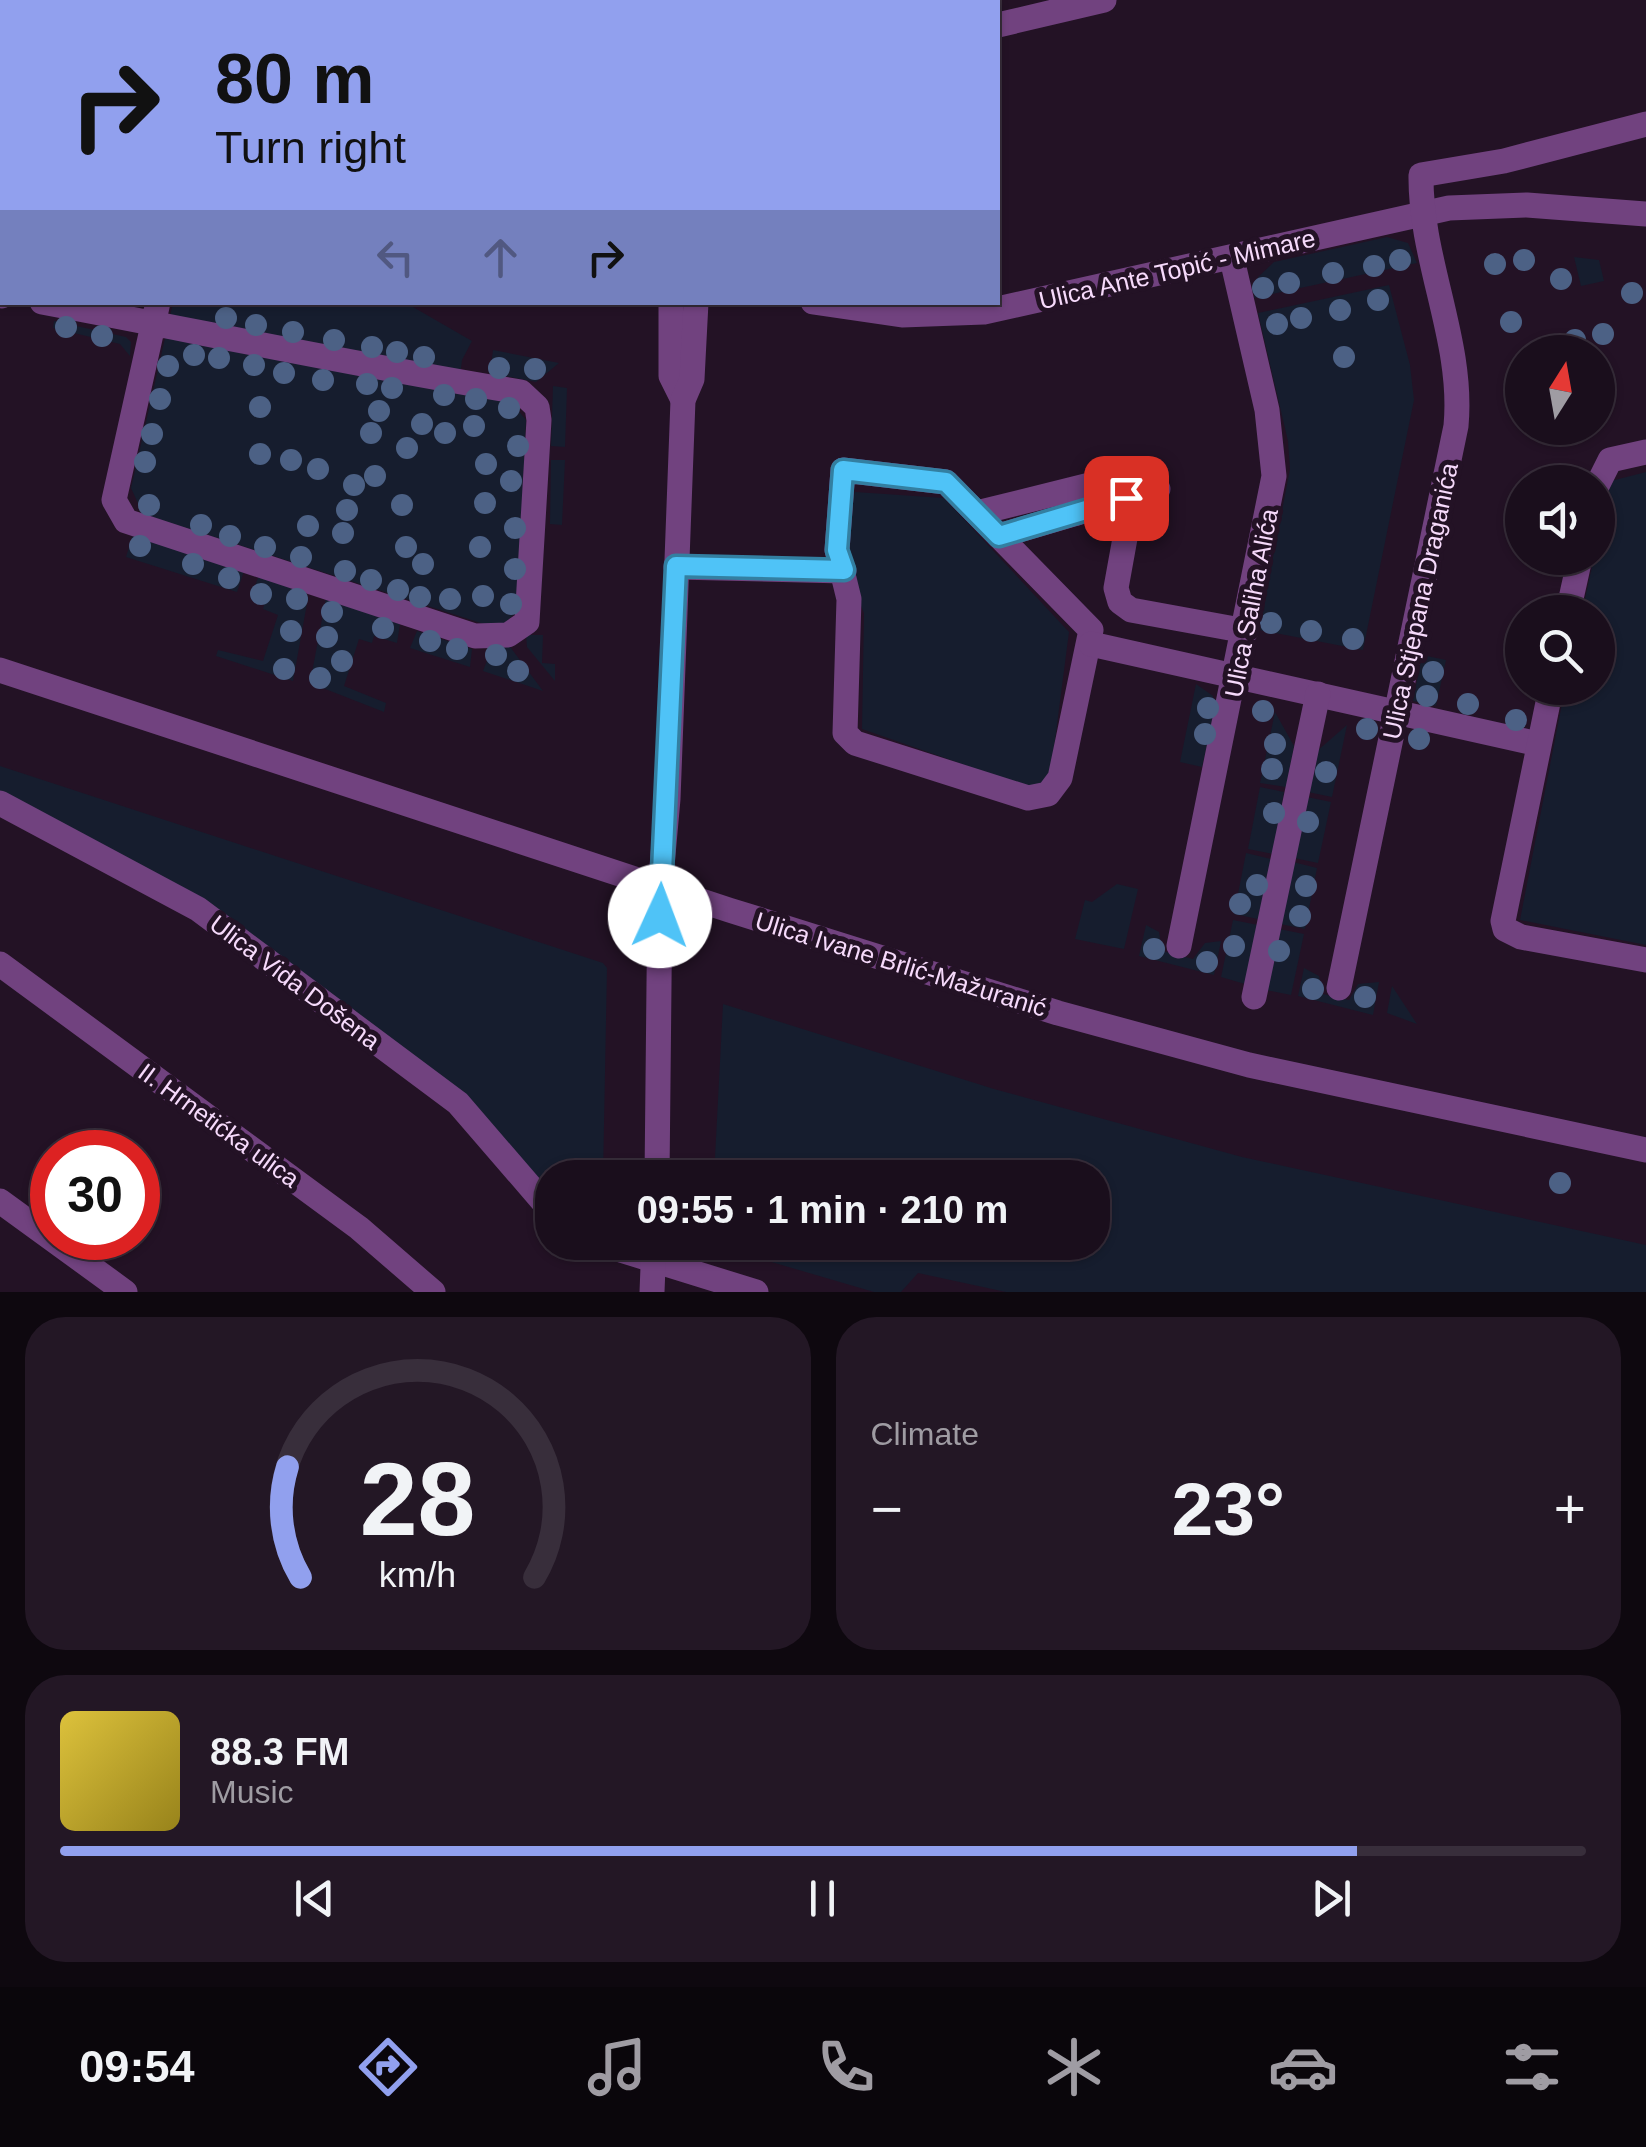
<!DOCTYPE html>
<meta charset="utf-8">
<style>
body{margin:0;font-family:Helvetica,sans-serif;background:#231725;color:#f1f3f6;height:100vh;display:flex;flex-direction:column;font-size:38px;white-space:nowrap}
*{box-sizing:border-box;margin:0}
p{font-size:32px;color:#9f9ca3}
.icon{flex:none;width:55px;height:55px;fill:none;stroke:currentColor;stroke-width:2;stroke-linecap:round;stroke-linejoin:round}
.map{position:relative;height:1292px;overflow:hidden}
.sheet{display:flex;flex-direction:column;gap:25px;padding:25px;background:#0e080f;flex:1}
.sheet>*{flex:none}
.guide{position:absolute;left:0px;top:0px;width:1000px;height:305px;box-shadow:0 2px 8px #0004,0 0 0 2px #382e3b;background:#91a0ee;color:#111;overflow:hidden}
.needle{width:65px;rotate:11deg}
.fabs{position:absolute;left:1505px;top:335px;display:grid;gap:20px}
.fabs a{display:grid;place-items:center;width:110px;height:110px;border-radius:50%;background:#1a0e1c;box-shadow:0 2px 8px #0004,0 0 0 2px #382e3b;font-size:50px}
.speed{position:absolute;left:30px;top:1130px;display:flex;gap:20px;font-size:50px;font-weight:700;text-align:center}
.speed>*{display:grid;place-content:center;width:130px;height:130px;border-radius:50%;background:#1a0e1c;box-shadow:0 2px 8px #0004,0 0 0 2px #382e3b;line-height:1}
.speed .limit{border:15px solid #d22;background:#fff;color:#111}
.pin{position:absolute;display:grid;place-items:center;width:85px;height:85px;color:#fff;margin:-42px;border-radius:20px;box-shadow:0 5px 15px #0006}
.me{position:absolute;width:110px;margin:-55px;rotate:2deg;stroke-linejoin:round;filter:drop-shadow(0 0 8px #0008)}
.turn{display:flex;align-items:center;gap:35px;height:210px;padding:0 50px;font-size:45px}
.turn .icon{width:130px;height:130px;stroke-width:2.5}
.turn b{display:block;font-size:70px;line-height:85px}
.lanes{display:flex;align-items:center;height:95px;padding:0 50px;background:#0003;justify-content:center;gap:50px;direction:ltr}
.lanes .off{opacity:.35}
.big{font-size:75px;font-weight:600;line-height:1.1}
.sheet .card{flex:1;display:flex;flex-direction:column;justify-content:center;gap:15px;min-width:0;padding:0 35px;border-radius:40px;background:#231725}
.sheet .dial{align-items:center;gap:0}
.dial svg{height:260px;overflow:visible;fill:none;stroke:#382e3b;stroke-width:7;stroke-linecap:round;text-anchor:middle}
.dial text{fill:#f1f3f6;stroke:none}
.song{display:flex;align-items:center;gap:30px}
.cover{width:120px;height:120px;border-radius:15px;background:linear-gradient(135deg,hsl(50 70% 55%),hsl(50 70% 35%))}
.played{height:10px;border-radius:5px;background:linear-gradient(90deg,#91a0ee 85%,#382e3b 85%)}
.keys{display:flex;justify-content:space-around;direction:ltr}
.heat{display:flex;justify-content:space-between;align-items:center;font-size:55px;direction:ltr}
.sheet .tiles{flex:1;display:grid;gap:25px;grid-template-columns:1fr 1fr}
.card:last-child{grid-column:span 2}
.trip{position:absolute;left:535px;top:1160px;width:575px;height:100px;border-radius:40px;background:#1a0e1c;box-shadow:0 2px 8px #0004,0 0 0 2px #382e3b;font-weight:600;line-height:100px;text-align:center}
.tab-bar{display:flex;height:160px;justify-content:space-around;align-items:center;background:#0a060b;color:#9f9ca3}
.tab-bar .icon{width:70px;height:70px}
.tab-bar .current{color:#91a0ee}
.tab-bar b{font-size:45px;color:#f1f3f6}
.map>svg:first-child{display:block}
.green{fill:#161d2e}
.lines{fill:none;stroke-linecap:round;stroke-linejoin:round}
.minor{stroke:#71427f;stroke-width:25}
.minor-bridge{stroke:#71427f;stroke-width:25}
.tree{fill:#4c6185}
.route-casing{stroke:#337fa1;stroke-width:25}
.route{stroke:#4fc3f7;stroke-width:18}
.labels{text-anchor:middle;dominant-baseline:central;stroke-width:10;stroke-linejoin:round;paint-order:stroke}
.street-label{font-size:25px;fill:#f6dafb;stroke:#231225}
</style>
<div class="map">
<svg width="1646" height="1292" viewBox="0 0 1646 1292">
<rect width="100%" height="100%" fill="#231225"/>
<g class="green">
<polygon points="1387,237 1408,243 1417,263 1254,298 1258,277 1274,262"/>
<polygon points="1574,257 1599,260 1604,281 1581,286"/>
<polygon points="1389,285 1410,365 1414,400 1363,650 1259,630 1290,469 1288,441 1258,313"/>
<polygon points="173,303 415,303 413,307 472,341 462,360 458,392 512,403 526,420 518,610 503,625 490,626 143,514 131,488"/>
<polygon points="54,321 126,337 131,342 130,356 120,344 53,328"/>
<polygon points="493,350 559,363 536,382 490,373"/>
<polygon points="553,386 567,388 565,447 551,446"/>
<polygon points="551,460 565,460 562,525 550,524"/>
<polygon points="1646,472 1646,945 1520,920 1565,688 1598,688 1598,612 1582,612 1611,481"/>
<polygon points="855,492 944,498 1069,632 1048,794 862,729 864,613 837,550"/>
<polygon points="134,531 244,571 237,592 126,557"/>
<polygon points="259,575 306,593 308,598 293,681 216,656 218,650 263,661 278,615 263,609 265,601 251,597"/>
<polygon points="326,598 400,624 397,643 374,636 372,643 359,639 344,686 386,703 384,712 310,683"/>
<polygon points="417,631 472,649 470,667 410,648"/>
<polygon points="526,635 543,635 542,663 555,664 555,681 527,647"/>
<polygon points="494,642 508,644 543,691 483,671"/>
<polygon points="1422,655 1446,660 1436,706 1413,701"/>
<polygon points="1196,684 1213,696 1215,710 1202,767 1180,762"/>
<polygon points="1275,712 1294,746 1286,787 1260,783"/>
<polygon points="1347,725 1332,797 1308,792 1316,752"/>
<polygon points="0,766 603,963 607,968 603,1177 552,1178 552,1202 285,966 0,796"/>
<polygon points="1260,787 1284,792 1273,854 1248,849"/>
<polygon points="1307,797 1331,802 1318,863 1294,858"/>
<polygon points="1246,853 1271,859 1258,919 1234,914"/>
<polygon points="1293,862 1317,868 1305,929 1280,924"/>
<polygon points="1117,884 1138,889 1124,949 1075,939 1085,900 1092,902"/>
<polygon points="1233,920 1258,925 1245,984 1221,977"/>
<polygon points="1146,925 1159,932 1162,951 1193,959 1205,943 1221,941 1214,975 1139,956"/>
<polygon points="1279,929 1304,934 1291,995 1266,990"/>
<polygon points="1304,968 1319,976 1323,994 1349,1000 1358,984 1379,982 1373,1015 1298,996"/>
<polygon points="1392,986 1417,1024 1387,1013"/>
<polygon points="723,1004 994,1089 1242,1157 1646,1245 1646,1292 1006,1292 918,1273 901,1292 874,1292 710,1244 1092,1242 1092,1178 714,1177"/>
</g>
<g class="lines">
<g class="minor">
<polyline points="134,0 138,2"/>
<polyline points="652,0 652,2"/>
<polyline points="58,2 59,0"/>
<polyline points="414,2 419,0"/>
<polyline points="998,25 1104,0"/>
<polyline points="0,265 2,254"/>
<polyline points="0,295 2,296"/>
<path d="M 42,302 C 202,332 360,366 521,392 L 537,407 L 539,420 L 527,622 L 508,635 L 475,636 L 126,521 L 114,500 L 153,325 L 158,302"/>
<polyline points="671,302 671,376 683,400"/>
<polyline points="813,302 902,315 984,312 1449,208 1527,205 1646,214"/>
<polygon points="843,470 946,482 1091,630 1060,778 1048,794 1028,798 855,743 845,733 849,599 837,550"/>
<polyline points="1598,484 1610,460 1646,452"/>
<polyline points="977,513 1130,475 1135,483 1116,588 1120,602 1131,610 1246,631"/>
<polyline points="999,536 1077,513"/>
<polyline points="676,567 844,571"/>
<polyline points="1568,612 1580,558"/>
<polyline points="1091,644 1538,744"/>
<polyline points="0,670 729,910 1058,1013 1249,1065 1646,1150"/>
<polyline points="1551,688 1503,921 1505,929 1521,937 1646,960"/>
<polyline points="0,803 198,909 458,1103 552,1212"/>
<polyline points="1179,946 1274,476 1267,410 1232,259"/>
<polyline points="0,964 359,1228 433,1292"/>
<path d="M 1339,988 L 1456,426 C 1464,341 1420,261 1421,175 L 1504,161 L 1646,124"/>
<polyline points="1254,997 1318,694"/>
<polyline points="657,1178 660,888 668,799 683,400 692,379 696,302"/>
<polyline points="0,1201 125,1292"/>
<polyline points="595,1242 756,1292"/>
<polyline points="652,1292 654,1242"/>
</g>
<polyline class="minor-bridge" points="1077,513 1158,489"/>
</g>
<g class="tree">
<circle cx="1400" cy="260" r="11"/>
<circle cx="1524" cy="260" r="11"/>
<circle cx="1495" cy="264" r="11"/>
<circle cx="1374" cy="266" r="11"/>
<circle cx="1333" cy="273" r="11"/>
<circle cx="1561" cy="279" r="11"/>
<circle cx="1289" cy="283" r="11"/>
<circle cx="1263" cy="288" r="11"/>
<circle cx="1632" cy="293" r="11"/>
<circle cx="1378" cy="300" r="11"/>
<circle cx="1340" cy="310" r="11"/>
<circle cx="226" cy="318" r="11"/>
<circle cx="1301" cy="318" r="11"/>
<circle cx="1511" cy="322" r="11"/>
<circle cx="1277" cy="324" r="11"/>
<circle cx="256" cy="325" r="11"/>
<circle cx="66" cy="327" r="11"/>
<circle cx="293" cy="332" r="11"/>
<circle cx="1603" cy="334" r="11"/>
<circle cx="102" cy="336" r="11"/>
<circle cx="334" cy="340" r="11"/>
<circle cx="1575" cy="340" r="11"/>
<circle cx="372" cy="347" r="11"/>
<circle cx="397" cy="352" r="11"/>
<circle cx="194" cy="355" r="11"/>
<circle cx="424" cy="357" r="11"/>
<circle cx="1344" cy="357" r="11"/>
<circle cx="219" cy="358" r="11"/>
<circle cx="254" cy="365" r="11"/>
<circle cx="168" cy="366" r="11"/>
<circle cx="499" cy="368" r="11"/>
<circle cx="535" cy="369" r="11"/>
<circle cx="284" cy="373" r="11"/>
<circle cx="323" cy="380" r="11"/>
<circle cx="367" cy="384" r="11"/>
<circle cx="392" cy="388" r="11"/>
<circle cx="444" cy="395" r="11"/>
<circle cx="160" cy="399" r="11"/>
<circle cx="476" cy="399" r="11"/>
<circle cx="260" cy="407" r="11"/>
<circle cx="509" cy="408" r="11"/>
<circle cx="379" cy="411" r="11"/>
<circle cx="422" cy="424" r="11"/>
<circle cx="474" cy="426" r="11"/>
<circle cx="371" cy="433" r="11"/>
<circle cx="445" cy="433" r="11"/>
<circle cx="152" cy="434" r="11"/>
<circle cx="518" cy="446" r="11"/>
<circle cx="407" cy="448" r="11"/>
<circle cx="260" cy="454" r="11"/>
<circle cx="291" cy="460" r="11"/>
<circle cx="145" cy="462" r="11"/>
<circle cx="486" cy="464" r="11"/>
<circle cx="318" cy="469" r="11"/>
<circle cx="375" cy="476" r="11"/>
<circle cx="511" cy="481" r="11"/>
<circle cx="354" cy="485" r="11"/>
<circle cx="485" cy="503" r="11"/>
<circle cx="149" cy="505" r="11"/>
<circle cx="402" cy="505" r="11"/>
<circle cx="347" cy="510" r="11"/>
<circle cx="201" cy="525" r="11"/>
<circle cx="308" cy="526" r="11"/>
<circle cx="515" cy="528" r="11"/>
<circle cx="343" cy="533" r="11"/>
<circle cx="230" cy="536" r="11"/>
<circle cx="140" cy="546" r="11"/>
<circle cx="265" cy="547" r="11"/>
<circle cx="406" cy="547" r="11"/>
<circle cx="480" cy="547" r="11"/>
<circle cx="301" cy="557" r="11"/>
<circle cx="193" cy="564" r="11"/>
<circle cx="423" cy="564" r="11"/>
<circle cx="515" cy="569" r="11"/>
<circle cx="345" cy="571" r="11"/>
<circle cx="229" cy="578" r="11"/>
<circle cx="371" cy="580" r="11"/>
<circle cx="398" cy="590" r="11"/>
<circle cx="261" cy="594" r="11"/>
<circle cx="483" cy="596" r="11"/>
<circle cx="420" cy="597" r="11"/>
<circle cx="297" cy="599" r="11"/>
<circle cx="450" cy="599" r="11"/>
<circle cx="511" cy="604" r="11"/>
<circle cx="332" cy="612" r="11"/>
<circle cx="1271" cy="623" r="11"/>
<circle cx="383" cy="628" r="11"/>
<circle cx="291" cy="631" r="11"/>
<circle cx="1311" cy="631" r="11"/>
<circle cx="327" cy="637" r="11"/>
<circle cx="1353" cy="639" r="11"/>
<circle cx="430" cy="641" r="11"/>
<circle cx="457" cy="649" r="11"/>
<circle cx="496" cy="655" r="11"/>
<circle cx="342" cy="661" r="11"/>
<circle cx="284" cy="669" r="11"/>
<circle cx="518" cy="671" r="11"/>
<circle cx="1433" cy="672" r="11"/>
<circle cx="320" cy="678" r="11"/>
<circle cx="1427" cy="696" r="11"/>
<circle cx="1468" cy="704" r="11"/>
<circle cx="1208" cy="708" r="11"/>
<circle cx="1263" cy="711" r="11"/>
<circle cx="1516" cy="720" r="11"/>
<circle cx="1367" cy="729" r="11"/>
<circle cx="1205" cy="734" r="11"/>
<circle cx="1419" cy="739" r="11"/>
<circle cx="1275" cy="744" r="11"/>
<circle cx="1272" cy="769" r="11"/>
<circle cx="1326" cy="772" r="11"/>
<circle cx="1274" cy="813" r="11"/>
<circle cx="1308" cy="822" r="11"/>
<circle cx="1257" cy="885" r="11"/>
<circle cx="1306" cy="886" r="11"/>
<circle cx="1240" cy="904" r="11"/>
<circle cx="1300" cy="916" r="11"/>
<circle cx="1234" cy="946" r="11"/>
<circle cx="1154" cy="949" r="11"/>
<circle cx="1279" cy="951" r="11"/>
<circle cx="1207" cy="962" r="11"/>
<circle cx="1313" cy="989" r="11"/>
<circle cx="1365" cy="997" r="11"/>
<circle cx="1560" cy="1183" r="11"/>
</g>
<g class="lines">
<defs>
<polyline id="route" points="660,916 676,566 844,570 837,550 843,470 946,482 999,536 1126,498"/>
</defs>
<use href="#route" class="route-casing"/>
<use href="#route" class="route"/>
</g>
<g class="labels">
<g class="street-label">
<text transform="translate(1177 269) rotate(-13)">Ulica Ante Topić - Mimare</text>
<text transform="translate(1420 601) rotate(-78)">Ulica Stjepana Draganića</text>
<text transform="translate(1251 603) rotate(-79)">Ulica Saliha Alića</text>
<text transform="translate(901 964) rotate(17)">Ulica Ivane Brlić-Mažuranić</text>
<text transform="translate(295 982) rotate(37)">Ulica Vida Došena</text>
<text transform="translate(219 1125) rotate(36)">II. Hrnetićka ulica</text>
</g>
</g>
</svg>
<div class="fabs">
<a><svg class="needle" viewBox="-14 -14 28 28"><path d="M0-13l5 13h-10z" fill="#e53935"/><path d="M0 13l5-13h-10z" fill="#9f9ca3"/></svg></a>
<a><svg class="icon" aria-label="sound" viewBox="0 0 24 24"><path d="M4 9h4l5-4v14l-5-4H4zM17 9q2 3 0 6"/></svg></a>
<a><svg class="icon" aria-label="search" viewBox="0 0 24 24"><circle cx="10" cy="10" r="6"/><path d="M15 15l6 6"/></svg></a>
</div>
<div class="speed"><div class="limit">30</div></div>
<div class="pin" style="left:1126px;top:498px;background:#d93025"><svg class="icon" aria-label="arrive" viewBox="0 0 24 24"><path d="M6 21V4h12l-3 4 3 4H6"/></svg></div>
<svg class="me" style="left:660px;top:916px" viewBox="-20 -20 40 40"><circle r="19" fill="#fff"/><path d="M0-13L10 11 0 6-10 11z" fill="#4fc3f7"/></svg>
<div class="trip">09:55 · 1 min · 210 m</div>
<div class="guide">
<div class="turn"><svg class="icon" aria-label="right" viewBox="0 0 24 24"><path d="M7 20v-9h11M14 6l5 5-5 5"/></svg><div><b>80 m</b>Turn right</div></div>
<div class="lanes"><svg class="icon off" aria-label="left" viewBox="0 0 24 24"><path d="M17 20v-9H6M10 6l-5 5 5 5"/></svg><svg class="icon off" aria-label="ahead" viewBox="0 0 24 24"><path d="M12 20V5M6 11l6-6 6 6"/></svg><svg class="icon" aria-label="right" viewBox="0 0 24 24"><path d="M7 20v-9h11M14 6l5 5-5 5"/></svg></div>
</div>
</div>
<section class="sheet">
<div class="tiles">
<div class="card dial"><svg viewBox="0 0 100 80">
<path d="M14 69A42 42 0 1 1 86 69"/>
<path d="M14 69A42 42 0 0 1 10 35" stroke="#91a0ee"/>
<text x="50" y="56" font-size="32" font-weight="700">28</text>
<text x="50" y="72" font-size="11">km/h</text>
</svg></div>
<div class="card"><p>Climate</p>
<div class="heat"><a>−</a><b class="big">23°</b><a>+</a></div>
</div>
<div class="card">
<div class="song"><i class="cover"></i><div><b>88.3 FM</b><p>Music</p></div></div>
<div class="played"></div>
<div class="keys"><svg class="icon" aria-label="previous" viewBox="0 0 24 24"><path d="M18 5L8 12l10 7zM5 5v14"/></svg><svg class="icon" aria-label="pause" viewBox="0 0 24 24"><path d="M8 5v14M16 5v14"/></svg><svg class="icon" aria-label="next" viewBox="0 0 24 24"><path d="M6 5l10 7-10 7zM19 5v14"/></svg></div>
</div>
</div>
</section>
<nav class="tab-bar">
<b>09:54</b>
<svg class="icon current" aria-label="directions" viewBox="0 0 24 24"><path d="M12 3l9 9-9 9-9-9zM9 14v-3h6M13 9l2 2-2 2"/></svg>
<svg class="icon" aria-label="music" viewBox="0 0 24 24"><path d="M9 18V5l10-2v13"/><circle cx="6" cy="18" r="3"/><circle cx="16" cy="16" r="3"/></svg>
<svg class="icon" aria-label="phone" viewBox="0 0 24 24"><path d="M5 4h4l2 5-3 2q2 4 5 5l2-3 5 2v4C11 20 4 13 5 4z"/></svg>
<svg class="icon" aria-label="climate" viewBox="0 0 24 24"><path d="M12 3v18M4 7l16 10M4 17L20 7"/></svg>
<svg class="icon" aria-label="car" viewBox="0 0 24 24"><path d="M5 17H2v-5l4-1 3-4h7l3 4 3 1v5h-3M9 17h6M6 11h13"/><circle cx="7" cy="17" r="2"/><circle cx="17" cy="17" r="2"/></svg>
<svg class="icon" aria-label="filters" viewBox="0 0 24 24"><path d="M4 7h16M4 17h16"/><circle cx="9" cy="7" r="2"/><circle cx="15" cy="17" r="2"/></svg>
</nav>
